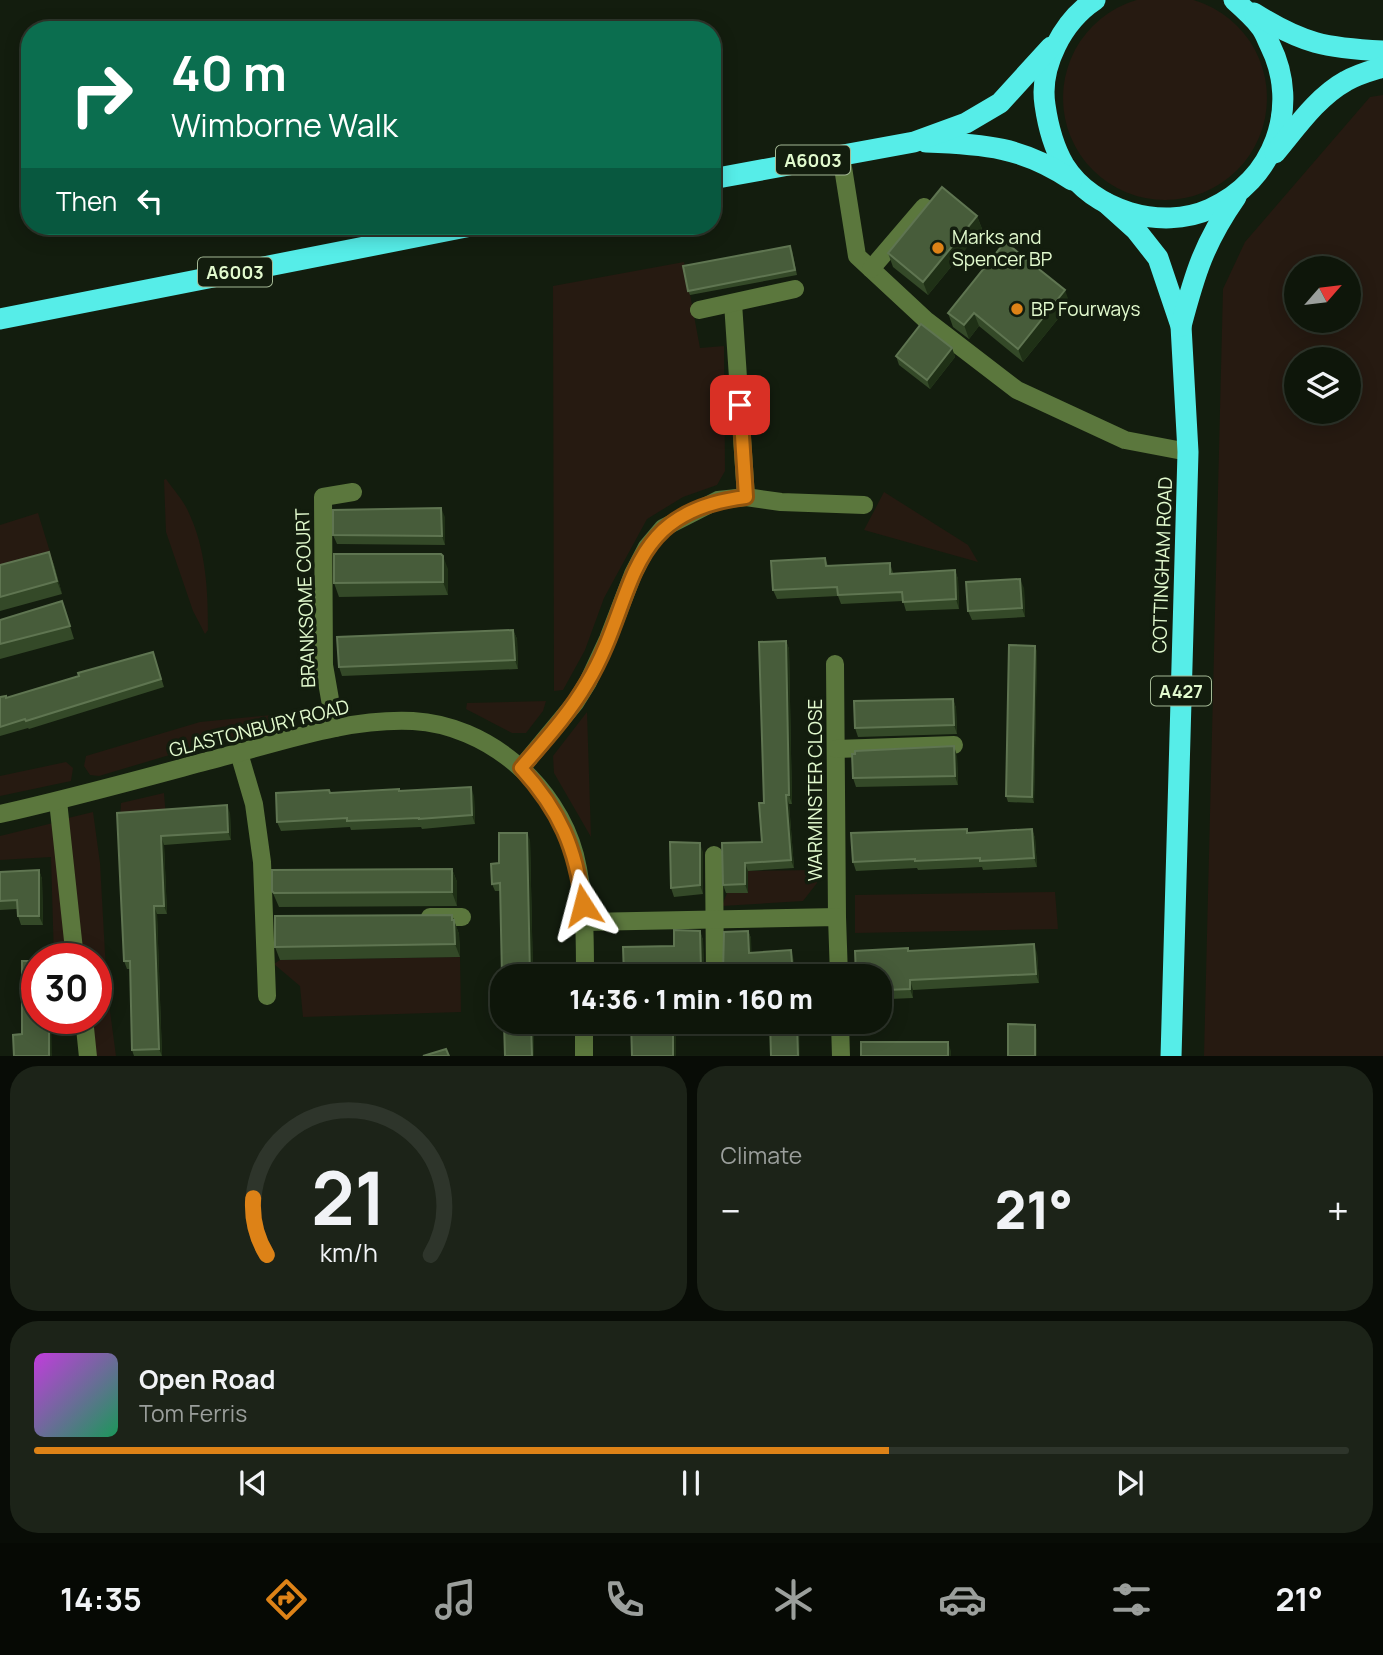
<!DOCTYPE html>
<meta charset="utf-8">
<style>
body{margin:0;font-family:Manrope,sans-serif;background:#1c2318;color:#f1f3f6;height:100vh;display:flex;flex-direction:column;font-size:26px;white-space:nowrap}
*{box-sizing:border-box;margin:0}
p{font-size:23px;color:#9b9f9c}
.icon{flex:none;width:38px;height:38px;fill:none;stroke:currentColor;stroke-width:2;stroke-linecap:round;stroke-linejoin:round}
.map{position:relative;height:1056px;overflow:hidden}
.side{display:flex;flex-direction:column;gap:10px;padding:10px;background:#080c06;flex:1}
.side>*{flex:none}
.banner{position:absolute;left:21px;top:21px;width:700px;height:214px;border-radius:28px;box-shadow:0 4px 18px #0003,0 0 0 2px #2e352b;background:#0b6e4f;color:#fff;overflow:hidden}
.needle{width:46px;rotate:62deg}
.tools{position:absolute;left:1284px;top:256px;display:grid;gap:14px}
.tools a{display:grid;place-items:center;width:77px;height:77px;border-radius:50%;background:#0e160a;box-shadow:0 4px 18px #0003,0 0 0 2px #2e352b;font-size:35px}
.speed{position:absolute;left:21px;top:943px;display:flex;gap:14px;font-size:35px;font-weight:700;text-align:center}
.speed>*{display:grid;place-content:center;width:91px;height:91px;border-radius:50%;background:#0e160a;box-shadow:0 4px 18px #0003,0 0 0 2px #2e352b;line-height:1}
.speed .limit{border:10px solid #d22;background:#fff;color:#111}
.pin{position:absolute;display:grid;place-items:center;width:60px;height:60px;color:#fff;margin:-30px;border-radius:14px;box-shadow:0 4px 10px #0006}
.me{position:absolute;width:77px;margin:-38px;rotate:351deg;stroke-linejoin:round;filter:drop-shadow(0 0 5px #0008)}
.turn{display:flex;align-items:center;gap:24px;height:147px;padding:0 35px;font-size:32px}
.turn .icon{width:91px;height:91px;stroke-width:2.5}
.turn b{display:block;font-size:49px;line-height:60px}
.then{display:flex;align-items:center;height:66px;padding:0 35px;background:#0003;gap:14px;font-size:26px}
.big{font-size:52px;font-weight:800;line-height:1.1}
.side .widget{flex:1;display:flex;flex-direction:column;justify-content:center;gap:10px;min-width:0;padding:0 24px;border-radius:28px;background:#1c2318}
.side .dial{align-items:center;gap:0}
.dial svg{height:182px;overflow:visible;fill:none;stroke:#2e352b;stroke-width:7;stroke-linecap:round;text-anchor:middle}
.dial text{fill:#f1f3f6;stroke:none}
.song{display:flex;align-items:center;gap:21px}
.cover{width:84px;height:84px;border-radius:10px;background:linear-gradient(135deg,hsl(290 70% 55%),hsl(150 70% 35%))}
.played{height:7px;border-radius:4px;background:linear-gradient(90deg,#dd8217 65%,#2e352b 65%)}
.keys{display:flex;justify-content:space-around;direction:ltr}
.heat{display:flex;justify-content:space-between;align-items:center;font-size:38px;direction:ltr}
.side .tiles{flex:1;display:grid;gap:10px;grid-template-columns:1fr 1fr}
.widget:last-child{grid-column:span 2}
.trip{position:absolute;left:490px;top:964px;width:402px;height:70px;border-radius:28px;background:#0e160a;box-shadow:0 4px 18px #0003,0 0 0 2px #2e352b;font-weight:800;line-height:70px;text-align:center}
.dock{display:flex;height:112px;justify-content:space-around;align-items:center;background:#060904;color:#9b9f9c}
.dock .icon{width:49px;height:49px}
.dock .current{color:#dd8217}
.dock b{font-size:32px;color:#f1f3f6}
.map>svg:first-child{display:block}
.green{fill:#261a11;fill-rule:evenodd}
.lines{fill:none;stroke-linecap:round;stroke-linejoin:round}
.minor{stroke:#5b773d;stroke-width:18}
.highway{stroke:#56ede8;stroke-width:21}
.wall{fill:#344928}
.shaded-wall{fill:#1f3016}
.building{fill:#475c3a;stroke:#5f7551;stroke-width:2}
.route-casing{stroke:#90540f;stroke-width:18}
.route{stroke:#dd8217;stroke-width:12}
.poi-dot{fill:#dd8217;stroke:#131d0e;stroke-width:2.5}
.labels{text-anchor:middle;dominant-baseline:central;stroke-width:7;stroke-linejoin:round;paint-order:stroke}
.shield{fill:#131d0e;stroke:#a4b894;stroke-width:2}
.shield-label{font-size:18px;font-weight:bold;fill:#e2face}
.poi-label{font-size:19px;fill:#e2face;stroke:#131d0e;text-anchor:start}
.street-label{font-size:19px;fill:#e2face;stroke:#131d0e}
</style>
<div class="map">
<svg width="1383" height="1057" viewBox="0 0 1383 1057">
<rect width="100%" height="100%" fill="#131d0e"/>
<g class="green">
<circle cx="1165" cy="98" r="102"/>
<path d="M 1383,95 L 1383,1056 L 1204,1056 L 1223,289 L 1245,242 L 1370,97 ZM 1297,268 L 1349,268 L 1349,320 L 1297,320 ZM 1297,359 L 1349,359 L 1349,411 L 1297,411 Z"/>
<polygon points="684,262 700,348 724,346 725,471 717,485 683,497 647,519 604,598 585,650 563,690 554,691 553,286"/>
<path d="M 166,479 C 173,489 183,500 188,511 C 206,549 208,589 208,630 L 205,634 L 193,611 L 166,532 L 164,480 Z"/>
<polygon points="884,492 968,545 978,562 864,530"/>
<polygon points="38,513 54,565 0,580 0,525"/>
<polygon points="546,701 543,711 526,733 512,733 466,709 467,703"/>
<polygon points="587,712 591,837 554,773 553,756"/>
<polygon points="292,713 297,727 193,748 99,776 90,775 84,766 86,756 200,722"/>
<polygon points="66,762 73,768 71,781 0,796 0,776"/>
<polygon points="164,793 166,818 120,822 121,803"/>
<polygon points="93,812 100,863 107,989 116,1056 93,1056 88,1019 96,1018 96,959 80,959 64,819"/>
<polygon points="53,823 70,959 54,959 51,857 0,860 0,836"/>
<polygon points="817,870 817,883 803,901 722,906 727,893 748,892 748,871"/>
<polygon points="1055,892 1058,929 855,933 855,895"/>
<polygon points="460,957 461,1012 303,1017 300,986 274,964 280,960"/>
</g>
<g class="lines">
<g class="minor">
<polyline points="841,155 857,256 927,321 1017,390 1125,440 1188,452"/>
<polyline points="871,269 924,207"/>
<polyline points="733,303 746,497"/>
<polyline points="699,310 795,289"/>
<polyline points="835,664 837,917"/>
<polyline points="335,728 324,665 323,497 353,492"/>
<polyline points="836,749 954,745"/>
<polyline points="239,753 254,804 262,862 267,996"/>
<polyline points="521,768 575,703 588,682 608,639 633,574 647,547 663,528 718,500 746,497 781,502 864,505"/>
<polyline points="58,801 75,959"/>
<path d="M 0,814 C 76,797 151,776 226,756 C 287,740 350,718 413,721 C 487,725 556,784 575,855 C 585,895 585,936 585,976"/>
<polyline points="714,855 715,976"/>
<polyline points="430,917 462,917"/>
<polyline points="585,922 837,917 839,976"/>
<polyline points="84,1018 88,1057"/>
<polyline points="840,1022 841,1057"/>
<polyline points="584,1057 584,1022"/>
</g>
<g class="highway">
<path d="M 1095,0 C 1063,21 1039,66 1045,105 C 1048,126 1053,146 1064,165 C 1093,211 1161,231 1210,209 C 1274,181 1301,107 1270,45 C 1267,39 1265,32 1260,26 C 1253,17 1243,8 1234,0"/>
<path d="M 1254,13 C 1303,44 1326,48 1383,51"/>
<path d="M 926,142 C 984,144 1023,147 1072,180"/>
<path d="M 1275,153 C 1296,128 1317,97 1346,81 C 1358,74 1370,71 1383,67"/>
<polyline points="712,179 914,142 966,123 1000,103 1051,47"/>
<polyline points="1106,203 1136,230 1158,258 1181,326 1188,452 1171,1057"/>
<polyline points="0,319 471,226"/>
<path d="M 1181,326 C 1195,273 1204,243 1236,197"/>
</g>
</g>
<g class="wall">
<polygon points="977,216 982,229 928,295 893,267 888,253"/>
<polygon points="792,250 797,275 690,295 688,291"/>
<polygon points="1070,304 1023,362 979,326 969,339 953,327 948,313"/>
<polygon points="952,348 955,357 930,389 899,365 896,356"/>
<polygon points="445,517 445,545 337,544 333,535"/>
<polygon points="49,552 54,565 62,594 0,611 0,565"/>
<polygon points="825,558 828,566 890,563 893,573 955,570 958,579 959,609 906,611 903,601 841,604 838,596 777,599 773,590"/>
<polygon points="448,569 448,595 339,597 334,583"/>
<polygon points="1024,588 1025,617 972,620 968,611"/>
<polygon points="62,601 74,639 0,659 0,620"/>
<polygon points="513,630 517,639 518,669 342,676 339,667"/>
<polygon points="786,641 789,649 792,804 789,804 794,868 748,871 748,893 726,893 723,885 762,842 764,803"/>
<polygon points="1037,651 1034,803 1008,802 1006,796"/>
<polygon points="156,661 164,687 29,729 28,728 0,736 0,697 6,698"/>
<polygon points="953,699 956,708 957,734 858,737 855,728"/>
<polygon points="957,756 958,785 856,787 853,778"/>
<polygon points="329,790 331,793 400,791 474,796 475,824 422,829 421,827 351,830 350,827 281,831 277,822"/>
<polygon points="117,813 230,813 231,840 164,845 167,914 157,914 162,1056 134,1056 132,1050 130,969 127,969 124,961"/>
<polygon points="1032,829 1035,838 1037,867 983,870 982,867 918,870 917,868 856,871 853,862 968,833"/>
<polygon points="530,840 533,976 502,976 500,891 495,891 492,884 499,863"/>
<polygon points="703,852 703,894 674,897 671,888"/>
<polygon points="452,869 457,882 457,906 279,907 272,891"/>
<polygon points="39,870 42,879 43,925 21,925 18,916 17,909 0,910 0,872"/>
<polygon points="452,915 459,934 460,957 280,960 275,947"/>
<polygon points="700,931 703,940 704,976 624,976 623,947 674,946"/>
<polygon points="748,931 751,938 751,953 793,957 795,976 725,976 723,972"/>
<polygon points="909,951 1037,953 1039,983 913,990 913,998 890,999 886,988 880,988 880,976"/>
</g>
<g class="shaded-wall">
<polygon points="977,216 982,229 928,295 923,282"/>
<polygon points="1065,290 1070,304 1023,362 1018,349"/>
<polygon points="974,313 979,326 969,339 964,325"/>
<polygon points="952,348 955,357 930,389 927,380"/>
<polygon points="441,508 445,517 445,545 442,536"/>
<polygon points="49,552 54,565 62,594 57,581"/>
<polygon points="443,556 448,569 448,595 443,582"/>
<polygon points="955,570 958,579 959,609 956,599"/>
<polygon points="1020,579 1024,588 1025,617 1022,608"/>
<polygon points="513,630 517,639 518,669 515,660"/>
<polygon points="786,641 789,649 792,804 789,795"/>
<polygon points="1035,646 1037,651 1034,803 1032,797"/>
<polygon points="953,699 956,708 957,734 954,725"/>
<polygon points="954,746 957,756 958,785 955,776"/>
<polygon points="471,787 474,796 475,824 472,815"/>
<polygon points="786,795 789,804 794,868 791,860"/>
<polygon points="227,805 230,813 231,840 228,832"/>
<polygon points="1032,829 1035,838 1037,867 1034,858"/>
<polygon points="527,833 530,840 533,976 530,976"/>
<polygon points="161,836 164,845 167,914 164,906"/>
<polygon points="700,843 703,852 703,894 700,885"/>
<polygon points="745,863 748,871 748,893 745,884"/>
<polygon points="452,869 457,882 457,906 452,892"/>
<polygon points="39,870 42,879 43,925 39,916"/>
<polygon points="154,906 157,914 162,1056 159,1049"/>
<polygon points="452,915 459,934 460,957 455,944"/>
<polygon points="700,931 703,940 704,976 701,970"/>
<polygon points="748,931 751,938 752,959 749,953"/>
<polygon points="1034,944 1037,953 1039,983 1036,974"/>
<polygon points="791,950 793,957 795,976 793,976"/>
<polygon points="910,980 913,990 913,998 910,989"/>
<polygon points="49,1018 51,1018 52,1056 49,1056"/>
<polygon points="531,1022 534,1022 534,1056 532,1056"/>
<polygon points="673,1022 674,1022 676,1027 676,1056 673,1056"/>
<polygon points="797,1022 799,1022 800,1056 798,1056"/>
<polygon points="1035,1025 1037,1030 1037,1056 1035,1056"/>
<polygon points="948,1042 951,1051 951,1056 948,1056"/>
</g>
<g class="building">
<polygon points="942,187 977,216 923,282 888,253"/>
<polygon points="1005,242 1065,290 1018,349 974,313 964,325 948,313"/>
<polygon points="790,246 795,270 688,291 683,266"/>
<polygon points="921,324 952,348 927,380 896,356"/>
<polygon points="441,508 442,536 333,535 333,510"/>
<polygon points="49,552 57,581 0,597 0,565"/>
<polygon points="334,554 441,554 443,556 443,582 334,583"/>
<polygon points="825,558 826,566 890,563 890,574 955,570 956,599 903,602 902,592 838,595 837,587 773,590 771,561"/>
<polygon points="1020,579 1022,608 968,611 966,582"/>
<polygon points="62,601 70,626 0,644 0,620"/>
<polygon points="513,630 515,660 339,667 337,637"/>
<polygon points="786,641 789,795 786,795 791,860 745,863 745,884 723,885 722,843 762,842 759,803 764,803 759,642"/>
<polygon points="1009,645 1035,646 1032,797 1006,796"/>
<polygon points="153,652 161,679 26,721 25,719 0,727 0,697 6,696 6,698 79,676 78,673"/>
<polygon points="953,699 954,725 855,728 854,701"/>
<polygon points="954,746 955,776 853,778 852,754 855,754 855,751"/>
<polygon points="471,787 472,815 419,819 419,818 347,821 347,818 277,822 276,793 329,790 330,793 399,789 399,791"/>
<polygon points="227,805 228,832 161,836 164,906 154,906 159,1049 132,1050 130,961 124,961 117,813"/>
<polygon points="967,829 967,833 1032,829 1034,858 980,861 980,858 915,861 915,859 853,862 851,833"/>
<polygon points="499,833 527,833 530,976 502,976 500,883 492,884 491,864 499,863"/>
<polygon points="670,842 700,843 700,885 671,888"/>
<polygon points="452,869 452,892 274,893 272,891 272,870"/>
<polygon points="39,870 39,916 18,916 17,900 0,901 0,872"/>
<polygon points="452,915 452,920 454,920 455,944 275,947 275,916"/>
<polygon points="674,930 700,931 701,970 667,971 667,974 658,974 658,976 624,976 623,947 674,946"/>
<polygon points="748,931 749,953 791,950 793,976 765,976 765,971 723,972 724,932"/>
<polygon points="1034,944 1036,974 910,980 910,989 886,990 886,979 880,979 880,976 856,976 855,951 908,948 908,951"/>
<polygon points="22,961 37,961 37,1018 49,1018 49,1056 14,1056 13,1035 22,1034"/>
<polygon points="504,1022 531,1022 532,1056 505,1056"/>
<polygon points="631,1022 673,1022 673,1056 632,1056"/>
<polygon points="770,1022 797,1022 798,1056 771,1056"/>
<polygon points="1008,1024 1035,1025 1035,1056 1008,1056"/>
<rect x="861" y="1042" width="87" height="14"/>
<polygon points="446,1049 449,1056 423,1056"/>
</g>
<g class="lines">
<defs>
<path id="route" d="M 583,905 C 576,848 560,811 521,768 C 544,741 569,714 587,683 C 638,599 620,512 746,497 L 740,405"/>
</defs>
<use href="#route" class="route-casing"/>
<use href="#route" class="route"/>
</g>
<g class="poi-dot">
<circle cx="938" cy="248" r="7"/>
<circle cx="1017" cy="309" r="7"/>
</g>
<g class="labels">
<g class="shield">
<rect x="776" y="145.5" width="74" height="29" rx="5"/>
<rect x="198" y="257.5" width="74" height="29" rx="5"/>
<rect x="1151" y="676.5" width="60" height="29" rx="5"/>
</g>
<g class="shield-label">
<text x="813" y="160">A6003</text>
<text x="235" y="272">A6003</text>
<text x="1181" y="691">A427</text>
</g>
<g class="poi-label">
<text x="952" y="237">Marks and<tspan x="952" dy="22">Spencer BP</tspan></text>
<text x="1031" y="309">BP Fourways</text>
</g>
<g class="street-label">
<text transform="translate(1162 565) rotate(-88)">COTTINGHAM ROAD</text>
<text transform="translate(305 598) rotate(-92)">BRANKSOME COURT</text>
<text transform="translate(259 728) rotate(-14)">GLASTONBURY ROAD</text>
<text transform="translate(815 790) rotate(-90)">WARMINSTER CLOSE</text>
</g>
</g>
</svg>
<div class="tools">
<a><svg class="needle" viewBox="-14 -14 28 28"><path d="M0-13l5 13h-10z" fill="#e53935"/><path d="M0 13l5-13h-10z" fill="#9b9f9c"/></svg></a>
<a><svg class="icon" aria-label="layers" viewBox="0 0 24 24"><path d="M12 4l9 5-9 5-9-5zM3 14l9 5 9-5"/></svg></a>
</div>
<div class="speed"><div class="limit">30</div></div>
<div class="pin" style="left:740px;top:405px;background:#d93025"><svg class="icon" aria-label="arrive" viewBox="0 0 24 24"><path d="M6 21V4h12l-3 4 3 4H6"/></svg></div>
<svg class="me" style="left:583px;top:905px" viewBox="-20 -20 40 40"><path d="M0-17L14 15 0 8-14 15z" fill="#dd8217" stroke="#fff" stroke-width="4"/></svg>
<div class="trip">14:36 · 1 min · 160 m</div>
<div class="banner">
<div class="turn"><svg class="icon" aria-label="right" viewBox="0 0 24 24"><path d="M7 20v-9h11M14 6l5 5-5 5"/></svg><div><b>40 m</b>Wimborne Walk</div></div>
<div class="then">Then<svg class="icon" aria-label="left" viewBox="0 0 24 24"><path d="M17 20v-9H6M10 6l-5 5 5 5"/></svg></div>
</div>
</div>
<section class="side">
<div class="tiles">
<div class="widget dial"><svg viewBox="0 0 100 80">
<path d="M14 69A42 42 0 1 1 86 69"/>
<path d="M14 69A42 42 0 0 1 8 44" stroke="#dd8217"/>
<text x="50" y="56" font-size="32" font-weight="700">21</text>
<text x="50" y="72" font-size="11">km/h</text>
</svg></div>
<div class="widget"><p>Climate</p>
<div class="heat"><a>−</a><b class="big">21°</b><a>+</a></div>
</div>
<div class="widget">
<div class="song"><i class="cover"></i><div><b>Open Road</b><p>Tom Ferris</p></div></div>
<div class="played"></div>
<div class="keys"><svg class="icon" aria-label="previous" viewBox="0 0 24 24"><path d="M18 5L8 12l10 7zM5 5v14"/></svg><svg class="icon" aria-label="pause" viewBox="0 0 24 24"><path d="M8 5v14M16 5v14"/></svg><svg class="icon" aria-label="next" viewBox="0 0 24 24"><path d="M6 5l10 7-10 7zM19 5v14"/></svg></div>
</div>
</div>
</section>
<nav class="dock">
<b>14:35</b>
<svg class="icon current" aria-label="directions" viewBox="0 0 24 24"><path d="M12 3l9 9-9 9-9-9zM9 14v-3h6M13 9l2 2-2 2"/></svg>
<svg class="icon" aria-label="music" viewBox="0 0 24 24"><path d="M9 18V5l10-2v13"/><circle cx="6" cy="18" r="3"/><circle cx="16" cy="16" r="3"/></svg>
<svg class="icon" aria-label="phone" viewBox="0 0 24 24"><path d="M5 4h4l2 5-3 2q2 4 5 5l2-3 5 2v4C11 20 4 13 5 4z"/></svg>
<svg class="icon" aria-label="climate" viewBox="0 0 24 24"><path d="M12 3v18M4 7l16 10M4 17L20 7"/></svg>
<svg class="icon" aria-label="car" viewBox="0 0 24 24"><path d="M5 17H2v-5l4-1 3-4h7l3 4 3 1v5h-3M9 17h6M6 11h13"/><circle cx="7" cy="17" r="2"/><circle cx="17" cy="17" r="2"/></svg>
<svg class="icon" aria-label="filters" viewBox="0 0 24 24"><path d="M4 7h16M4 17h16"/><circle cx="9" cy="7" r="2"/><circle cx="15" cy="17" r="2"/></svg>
<b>21°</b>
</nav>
